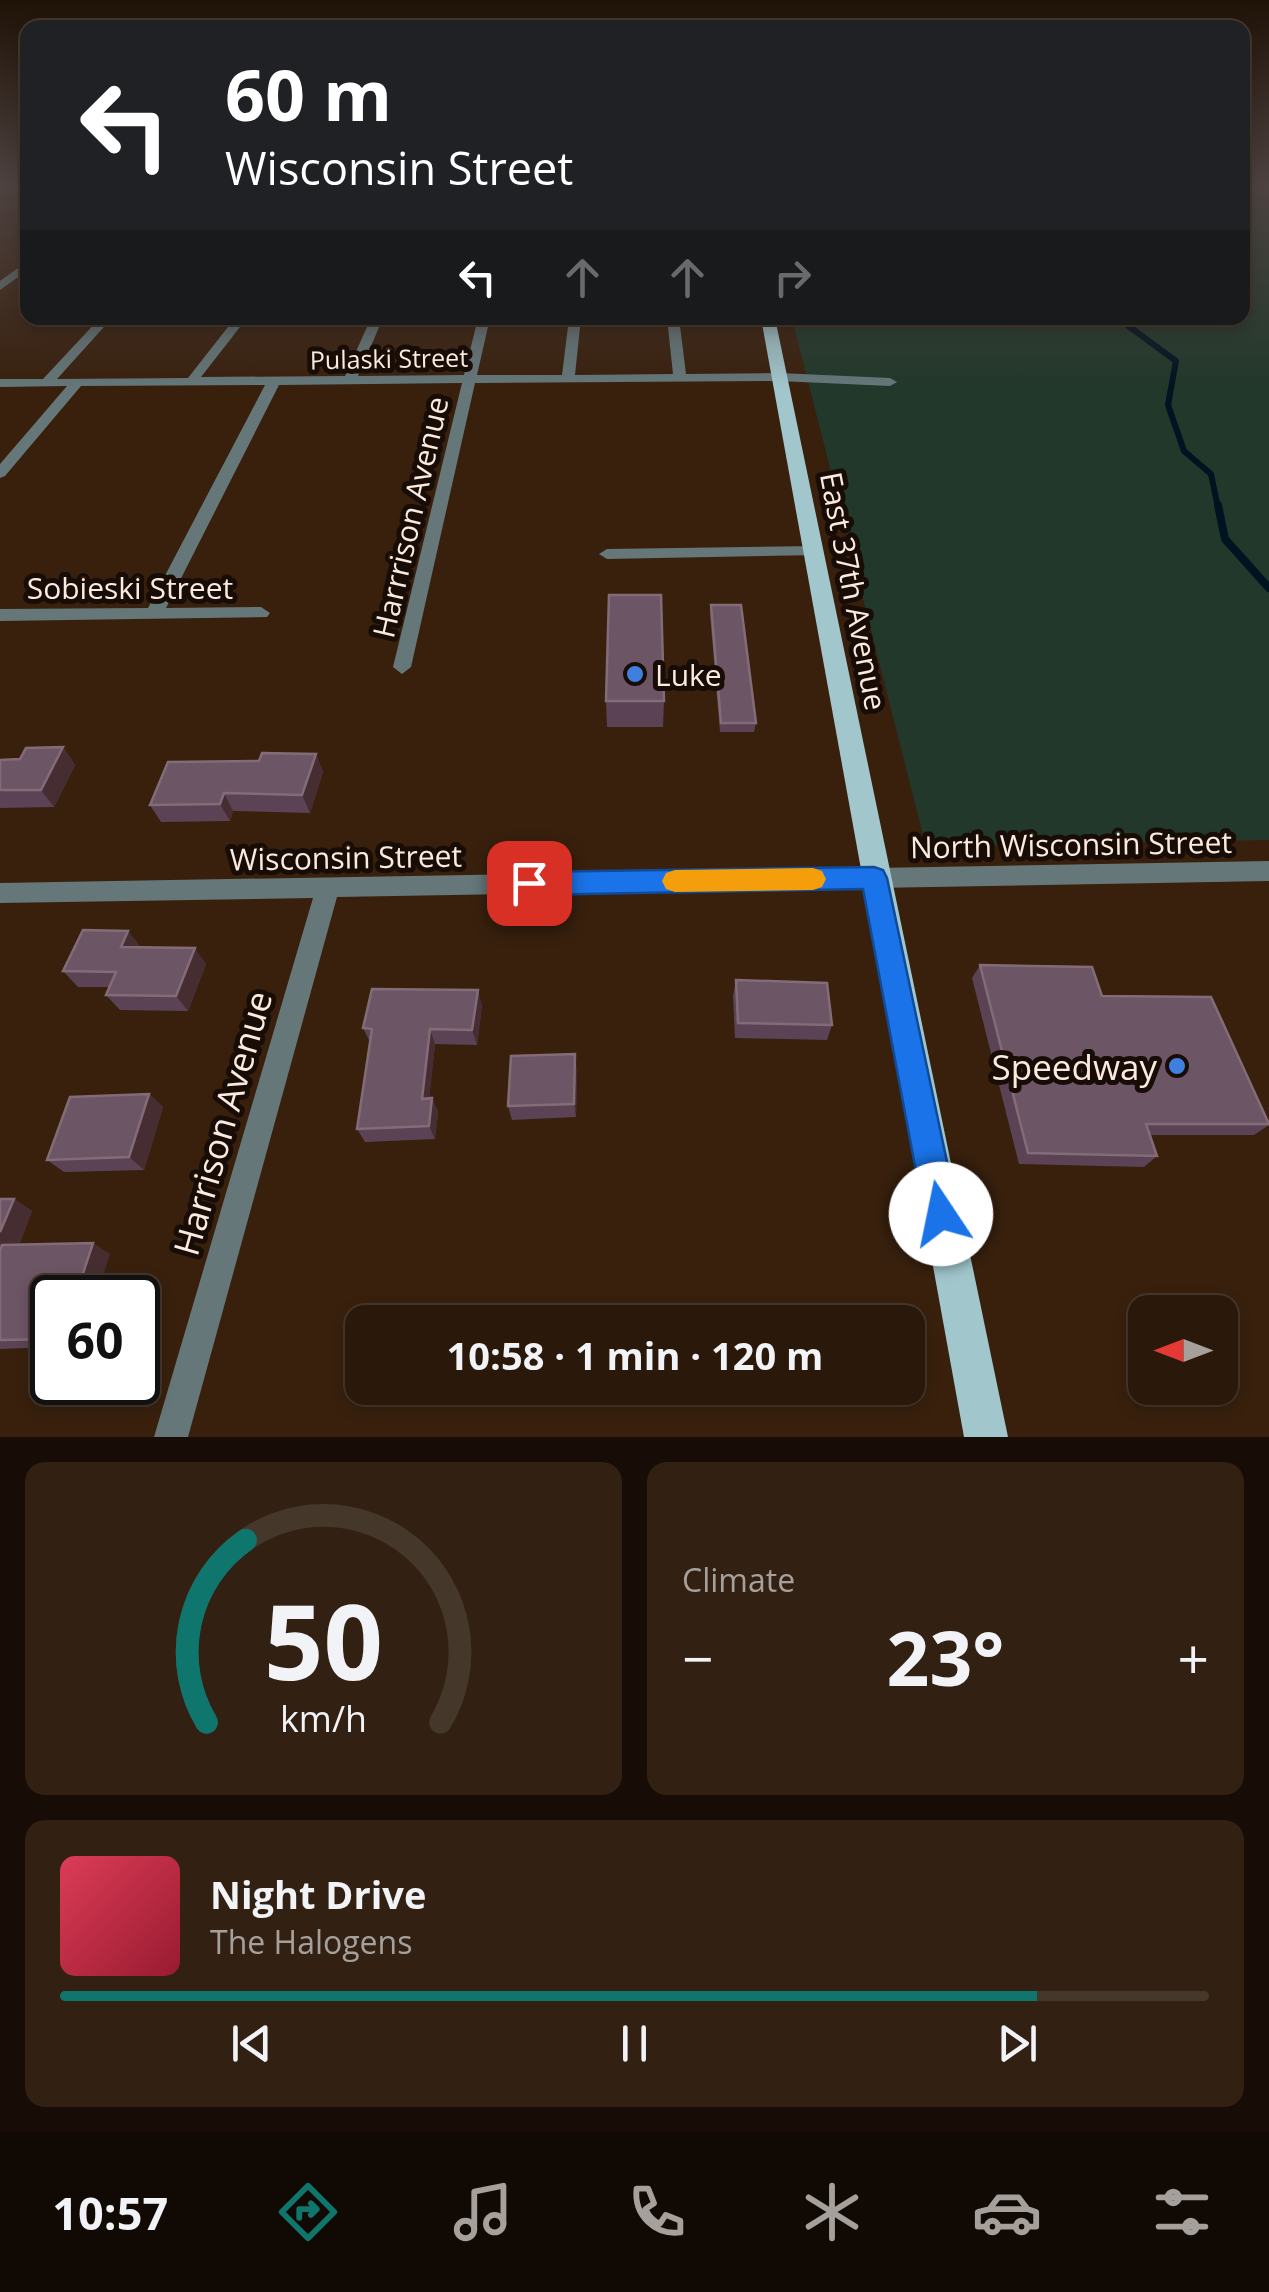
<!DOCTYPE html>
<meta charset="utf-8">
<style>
body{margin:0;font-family:"Open Sans",sans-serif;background:#322113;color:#f1f3f6;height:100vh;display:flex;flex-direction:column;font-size:38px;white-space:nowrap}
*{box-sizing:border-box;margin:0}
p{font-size:32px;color:#a5a09c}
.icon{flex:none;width:55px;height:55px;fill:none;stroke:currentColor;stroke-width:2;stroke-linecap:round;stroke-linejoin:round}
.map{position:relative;height:1437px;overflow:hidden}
.drawer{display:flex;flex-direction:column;gap:25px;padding:25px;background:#170d06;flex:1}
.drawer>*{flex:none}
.hud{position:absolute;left:20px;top:20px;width:1230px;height:305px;border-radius:20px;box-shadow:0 5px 15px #0003,0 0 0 2px #46372b;background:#202124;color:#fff;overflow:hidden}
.needle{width:65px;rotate:270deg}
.buttons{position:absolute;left:1128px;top:1295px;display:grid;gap:20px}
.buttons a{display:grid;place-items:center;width:110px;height:110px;border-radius:20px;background:#2a180a;box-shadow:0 5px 15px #0003,0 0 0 2px #46372b;font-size:50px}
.speed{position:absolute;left:30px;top:1275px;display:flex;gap:20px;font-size:50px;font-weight:700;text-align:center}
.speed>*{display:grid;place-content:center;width:130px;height:130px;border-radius:50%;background:#2a180a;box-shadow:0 5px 15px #0003,0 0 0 2px #46372b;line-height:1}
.speed .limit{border:5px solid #111;border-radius:15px;background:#fff;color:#111}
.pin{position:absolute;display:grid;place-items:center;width:85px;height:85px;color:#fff;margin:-42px;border-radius:20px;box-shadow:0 5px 15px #0006}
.me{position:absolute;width:110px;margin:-55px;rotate:349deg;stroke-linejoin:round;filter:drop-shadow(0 0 8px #0008)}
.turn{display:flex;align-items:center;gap:35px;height:210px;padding:0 40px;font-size:45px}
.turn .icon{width:130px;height:130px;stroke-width:2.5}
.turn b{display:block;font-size:70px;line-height:85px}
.lanes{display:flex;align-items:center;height:95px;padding:0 40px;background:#0003;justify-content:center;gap:50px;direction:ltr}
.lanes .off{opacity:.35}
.big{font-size:75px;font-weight:700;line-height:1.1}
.drawer .card{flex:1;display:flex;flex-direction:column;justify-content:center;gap:15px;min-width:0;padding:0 35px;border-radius:20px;background:#322113}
.drawer .dial{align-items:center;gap:0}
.dial svg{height:260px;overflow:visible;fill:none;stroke:#46372b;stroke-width:7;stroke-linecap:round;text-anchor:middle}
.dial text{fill:#f1f3f6;stroke:none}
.song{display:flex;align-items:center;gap:30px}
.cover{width:120px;height:120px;border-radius:15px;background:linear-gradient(135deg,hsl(350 70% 55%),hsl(350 70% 35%))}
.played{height:10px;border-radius:5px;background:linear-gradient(90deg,#0f766e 85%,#46372b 85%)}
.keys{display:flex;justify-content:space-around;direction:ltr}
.heat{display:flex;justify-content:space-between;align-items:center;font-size:55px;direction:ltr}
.drawer .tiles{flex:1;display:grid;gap:25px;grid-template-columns:1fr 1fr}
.card:last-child{grid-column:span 2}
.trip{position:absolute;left:345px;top:1305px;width:580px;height:100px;border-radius:20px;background:#2a180a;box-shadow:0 5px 15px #0003,0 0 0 2px #46372b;font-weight:700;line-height:100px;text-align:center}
.menu{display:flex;height:160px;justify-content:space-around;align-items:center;background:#110a04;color:#a5a09c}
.menu .icon{width:70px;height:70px}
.menu .on{color:#0f766e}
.menu b{font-size:45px;color:#f1f3f6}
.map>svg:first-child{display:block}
.green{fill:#21382a}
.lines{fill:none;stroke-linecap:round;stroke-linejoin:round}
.stream-far2{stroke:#001321;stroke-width:5}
.stream-far1{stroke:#001321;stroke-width:6}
.stream{stroke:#001321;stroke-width:8}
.minor{fill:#657779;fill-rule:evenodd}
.tertiary{fill:#657779;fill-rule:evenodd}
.primary{fill:#a1c7cc;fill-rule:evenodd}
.wall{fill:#5b4355}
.shaded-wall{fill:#462d32}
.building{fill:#6c5564;stroke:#836c77;stroke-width:2.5}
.route{fill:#1a73e8;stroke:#114b97;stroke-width:2.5}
.slow{fill:#f59e0b}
.shop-dot{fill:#3f7fe0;stroke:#180d06;stroke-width:4}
.labels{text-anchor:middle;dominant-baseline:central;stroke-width:10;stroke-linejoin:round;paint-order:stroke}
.far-street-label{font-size:25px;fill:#fbeadf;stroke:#180d06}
.street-label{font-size:30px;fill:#fbeadf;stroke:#180d06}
.poi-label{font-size:30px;fill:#fbeadf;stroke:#180d06;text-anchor:start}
.near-poi-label{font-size:35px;fill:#fbeadf;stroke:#180d06;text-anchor:end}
.near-street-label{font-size:35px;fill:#fbeadf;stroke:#180d06}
</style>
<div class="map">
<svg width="1269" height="1437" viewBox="0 0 1269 1437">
<rect width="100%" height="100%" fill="#38200d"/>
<polygon class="green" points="1243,188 1269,188 1269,840 926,847 792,318 1242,318"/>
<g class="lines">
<polyline class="stream-far2" points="1117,318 1131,328"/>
<polyline class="stream-far1" points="1127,325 1176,361 1168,405 1184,451 1211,474 1218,508"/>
<polyline class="stream" points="1218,505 1225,539 1269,588"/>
<g class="minor">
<polygon points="28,261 28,270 0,290 0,281"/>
<polygon points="100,318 112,318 57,379 188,378 235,318 247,318 201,377 345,376 371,318 383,318 358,376 464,375 478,318 490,318 477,375 562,375 569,318 581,318 575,375 673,374 667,318 679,318 686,374 779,373 890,378 897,382 890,386 779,381 475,383 411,667 402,674 393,667 462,383 279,385 166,608 261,607 270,613 267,617 0,621 0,609 148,608 265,385 81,386 5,476 0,478 0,464 67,386 0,387 0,379 43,379"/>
<polygon points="815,546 823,551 821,555 607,559 599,554 607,549"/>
<polygon points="874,868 882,871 886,878 882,885 874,888 337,897 188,1437 154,1437 313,898 0,903 0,883"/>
</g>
<polygon class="tertiary" points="1269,861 1269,881 874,888 866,885 862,878 866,871 874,868"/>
<polygon class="primary" points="761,318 775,318 1008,1437 964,1437"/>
</g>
<g class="wall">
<polygon points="711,605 756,723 754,732 720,732 710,614"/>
<polygon points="606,701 664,701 663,727 607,727"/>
<polygon points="63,747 75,765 54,807 0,808 0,760 20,759"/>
<polygon points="316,754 323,772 310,813 233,811 230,821 161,822 150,805 259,761"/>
<polygon points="141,947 206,964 188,1011 120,1010 106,995 109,987 78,987 63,971"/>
<polygon points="980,965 1102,996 1269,1125 1254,1135 1150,1135 1157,1156 1144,1167 1019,1164 972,978"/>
<polygon points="736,980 832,1025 827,1040 735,1038 733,996"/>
<polygon points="482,1005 477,1045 435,1044 429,1098 432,1098 438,1112 435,1139 365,1142 357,1129 370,1042 363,1028"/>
<polygon points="577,1069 576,1117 512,1120 508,1106"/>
<polygon points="149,1094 163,1107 144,1170 64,1172 47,1160"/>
<polygon points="0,1199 14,1199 32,1211 19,1245 110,1254 52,1298 52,1347 0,1349"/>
</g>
<g class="shaded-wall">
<polygon points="63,747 75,765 54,807 41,790"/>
<polygon points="316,754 323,772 310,813 302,795"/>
<polygon points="224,793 233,811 230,821 220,804"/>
<polygon points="128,931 141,947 121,947"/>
<polygon points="195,948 206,964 188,1011 176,996"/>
<polygon points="478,990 482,1005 477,1045 472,1030"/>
<polygon points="430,1029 435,1044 428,1112 422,1099"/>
<polygon points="575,1054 577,1069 576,1117 574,1104"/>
<polygon points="149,1094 163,1107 144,1170 129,1157"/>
<polygon points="432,1098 438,1112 435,1139 429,1126"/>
<polygon points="14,1199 32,1211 12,1263 0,1257 0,1232"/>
<polygon points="93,1243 110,1254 96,1298 75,1298"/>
</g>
<g class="building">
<polygon points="609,595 661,595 664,701 606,701"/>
<polygon points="711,605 741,605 756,723 721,723"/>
<polygon points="63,747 41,790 0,790 0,760 20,759 26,748"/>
<polygon points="262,753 316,754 302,795 224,793 220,804 150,805 168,762 259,761"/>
<polygon points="83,930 128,931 121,947 195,948 176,996 106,995 116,972 63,971"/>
<polygon points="980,965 1092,967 1102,996 1211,997 1269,1124 1146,1124 1157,1156 1028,1153"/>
<polygon points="736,980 827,983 832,1025 738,1023"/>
<polygon points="372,989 478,990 472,1030 430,1029 422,1099 432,1098 429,1126 357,1129 372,1029 363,1028"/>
<polygon points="575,1054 574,1104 508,1106 511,1056"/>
<polygon points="149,1094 129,1157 47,1160 70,1097"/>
<polygon points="0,1199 14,1199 0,1232"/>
<polygon points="93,1243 75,1298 52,1298 52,1339 0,1340 0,1250 2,1245"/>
</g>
<linearGradient id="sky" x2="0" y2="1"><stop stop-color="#1f1207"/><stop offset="0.48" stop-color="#4d4240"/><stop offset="1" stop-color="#4d4240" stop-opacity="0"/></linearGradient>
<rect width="1269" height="389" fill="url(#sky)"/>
<polygon class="route" points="874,867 883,870 887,878 958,1214 953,1226 941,1231 929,1226 924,1214 863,889 529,895 520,891 516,883 520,875 529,872"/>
<polygon class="slow" points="813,868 822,871 826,879 822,887 813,890 675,892 666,889 662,881 666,873 675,870"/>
<g class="shop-dot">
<circle cx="635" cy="674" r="10"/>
<circle cx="1177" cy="1066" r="10"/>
</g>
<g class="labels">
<g class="far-street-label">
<text transform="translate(389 358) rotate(-1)">Pulaski Street</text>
</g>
<g class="street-label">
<text transform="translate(410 517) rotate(-77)">Harrrison Avenue</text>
<text x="130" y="587">Sobieski Street</text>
<text transform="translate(854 591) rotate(79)">East 37th Avenue</text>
<text transform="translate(1071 844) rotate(-1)">North Wisconsin Street</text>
<text transform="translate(346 857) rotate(-1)">Wisconsin Street</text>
</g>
<g class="poi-label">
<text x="655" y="674">Luke</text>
</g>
<g class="near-poi-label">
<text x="1157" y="1066">Speedway</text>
</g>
<g class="near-street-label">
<text transform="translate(222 1123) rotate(-74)">Harrison Avenue</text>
</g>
</g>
</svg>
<div class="buttons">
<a><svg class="needle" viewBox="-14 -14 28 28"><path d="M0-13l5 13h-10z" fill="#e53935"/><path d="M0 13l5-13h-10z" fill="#a5a09c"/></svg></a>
</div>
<div class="speed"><div class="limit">60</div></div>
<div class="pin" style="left:529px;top:883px;background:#d93025"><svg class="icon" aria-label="arrive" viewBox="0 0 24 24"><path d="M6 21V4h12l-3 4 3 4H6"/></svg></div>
<svg class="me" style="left:941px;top:1214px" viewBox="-20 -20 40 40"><circle r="19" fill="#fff"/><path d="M0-13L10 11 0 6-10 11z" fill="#1a73e8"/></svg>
<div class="trip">10:58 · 1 min · 120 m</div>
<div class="hud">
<div class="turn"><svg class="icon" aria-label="left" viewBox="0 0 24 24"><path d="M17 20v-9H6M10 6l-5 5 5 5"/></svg><div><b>60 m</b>Wisconsin Street</div></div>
<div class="lanes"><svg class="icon" aria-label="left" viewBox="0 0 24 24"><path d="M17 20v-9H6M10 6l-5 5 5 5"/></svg><svg class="icon off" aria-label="ahead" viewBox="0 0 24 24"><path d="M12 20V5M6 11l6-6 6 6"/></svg><svg class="icon off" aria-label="ahead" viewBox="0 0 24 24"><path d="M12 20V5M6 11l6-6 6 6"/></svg><svg class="icon off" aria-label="right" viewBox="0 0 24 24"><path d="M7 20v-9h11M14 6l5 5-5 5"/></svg></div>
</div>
</div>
<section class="drawer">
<div class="tiles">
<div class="card dial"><svg viewBox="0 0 100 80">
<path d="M14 69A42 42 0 1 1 86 69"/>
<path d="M14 69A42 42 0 0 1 26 13" stroke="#0f766e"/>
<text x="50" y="56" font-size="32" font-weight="700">50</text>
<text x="50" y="72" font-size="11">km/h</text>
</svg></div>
<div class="card"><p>Climate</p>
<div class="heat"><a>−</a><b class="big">23°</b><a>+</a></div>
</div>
<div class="card">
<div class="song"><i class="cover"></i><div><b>Night Drive</b><p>The Halogens</p></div></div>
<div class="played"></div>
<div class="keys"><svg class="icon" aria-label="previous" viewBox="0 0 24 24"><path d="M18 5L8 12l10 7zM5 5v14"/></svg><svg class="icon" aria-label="pause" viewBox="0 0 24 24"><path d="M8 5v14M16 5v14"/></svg><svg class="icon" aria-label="next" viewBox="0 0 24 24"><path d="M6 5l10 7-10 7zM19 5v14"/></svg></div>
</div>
</div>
</section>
<nav class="menu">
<b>10:57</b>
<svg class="icon on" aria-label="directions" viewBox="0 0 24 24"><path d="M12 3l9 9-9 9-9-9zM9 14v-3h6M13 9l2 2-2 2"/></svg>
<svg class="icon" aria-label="music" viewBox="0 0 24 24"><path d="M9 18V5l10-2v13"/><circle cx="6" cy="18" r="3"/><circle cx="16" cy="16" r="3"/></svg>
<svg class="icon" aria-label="phone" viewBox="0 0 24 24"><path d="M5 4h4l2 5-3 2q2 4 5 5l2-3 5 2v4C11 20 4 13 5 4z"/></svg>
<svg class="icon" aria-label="climate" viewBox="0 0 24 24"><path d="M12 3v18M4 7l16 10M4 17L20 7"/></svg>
<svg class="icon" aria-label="car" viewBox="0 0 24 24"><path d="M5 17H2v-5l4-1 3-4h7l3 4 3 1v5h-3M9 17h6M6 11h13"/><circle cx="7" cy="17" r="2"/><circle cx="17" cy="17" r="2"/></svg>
<svg class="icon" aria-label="filters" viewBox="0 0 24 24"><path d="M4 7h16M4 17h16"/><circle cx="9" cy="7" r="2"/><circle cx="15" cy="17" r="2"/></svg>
</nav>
